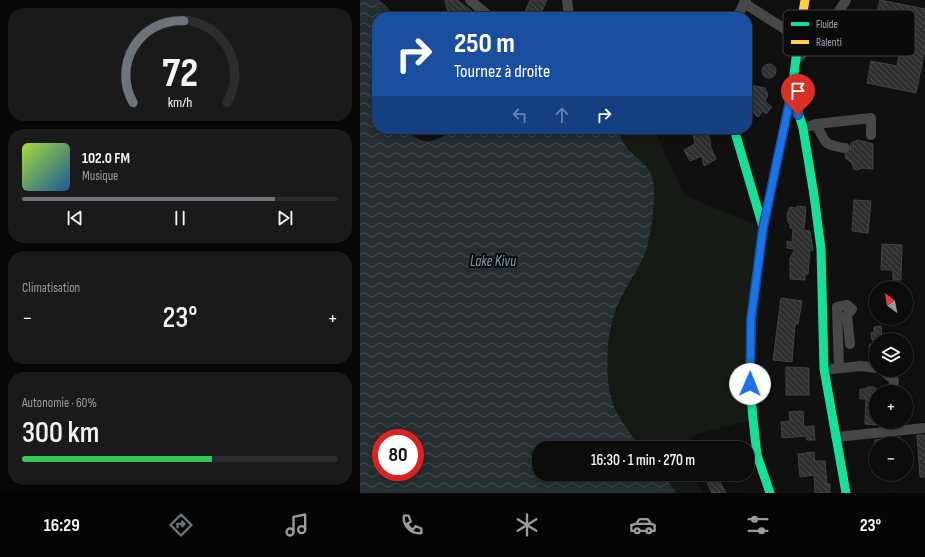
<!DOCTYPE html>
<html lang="fr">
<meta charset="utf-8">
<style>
body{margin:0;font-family:"Sofia Sans Condensed",sans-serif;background:#1a1a1b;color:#f1f3f6;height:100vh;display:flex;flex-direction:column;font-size:15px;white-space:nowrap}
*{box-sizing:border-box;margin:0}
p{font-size:13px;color:#9a9b9d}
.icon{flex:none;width:22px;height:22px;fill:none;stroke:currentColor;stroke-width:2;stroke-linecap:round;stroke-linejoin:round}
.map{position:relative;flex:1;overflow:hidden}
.sheet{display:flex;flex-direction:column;gap:8px;padding:8px;background:#070707;width:360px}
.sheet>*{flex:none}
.top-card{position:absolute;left:12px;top:12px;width:380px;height:122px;border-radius:16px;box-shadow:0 2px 6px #0003,0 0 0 1px #2c2c2e;background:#1a4fa0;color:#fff;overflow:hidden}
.needle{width:26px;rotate:328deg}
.fabs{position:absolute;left:509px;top:281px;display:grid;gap:8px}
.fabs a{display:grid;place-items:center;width:44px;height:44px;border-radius:50%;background:#0c0c0d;box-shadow:0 2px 6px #0003,0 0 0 1px #2c2c2e;font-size:20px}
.speed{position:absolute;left:12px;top:429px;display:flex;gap:8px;font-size:20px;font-weight:700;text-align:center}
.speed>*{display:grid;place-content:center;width:52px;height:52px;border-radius:50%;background:#0c0c0d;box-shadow:0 2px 6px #0003,0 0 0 1px #2c2c2e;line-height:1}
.speed .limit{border:6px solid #d22;background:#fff;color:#111}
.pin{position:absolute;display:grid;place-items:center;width:34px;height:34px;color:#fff;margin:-41px -17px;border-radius:50% 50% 50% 0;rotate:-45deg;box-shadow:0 0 4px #0007}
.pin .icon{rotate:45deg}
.me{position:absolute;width:44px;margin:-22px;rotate:1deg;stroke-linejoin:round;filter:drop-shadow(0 0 3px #0008)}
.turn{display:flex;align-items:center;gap:14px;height:84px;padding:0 16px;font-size:18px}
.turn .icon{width:52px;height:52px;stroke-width:2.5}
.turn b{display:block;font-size:28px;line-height:34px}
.lanes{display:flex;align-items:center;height:38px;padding:0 16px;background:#0003;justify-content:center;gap:20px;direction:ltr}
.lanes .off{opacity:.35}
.big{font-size:30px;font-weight:600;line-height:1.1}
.sheet .widget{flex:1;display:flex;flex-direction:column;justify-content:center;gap:6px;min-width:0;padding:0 14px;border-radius:16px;background:#1a1a1b}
.sheet .dial{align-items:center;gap:0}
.dial svg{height:104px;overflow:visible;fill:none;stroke:#2c2c2e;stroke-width:7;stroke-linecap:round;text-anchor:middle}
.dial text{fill:#f1f3f6;stroke:none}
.song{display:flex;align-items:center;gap:12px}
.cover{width:48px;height:48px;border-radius:6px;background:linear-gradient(135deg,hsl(80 70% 55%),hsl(210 70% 35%))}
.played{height:4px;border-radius:2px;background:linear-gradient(90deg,#6e747a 80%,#2c2c2e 80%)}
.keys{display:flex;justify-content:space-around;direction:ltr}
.heat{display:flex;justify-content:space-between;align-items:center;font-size:22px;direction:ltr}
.charge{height:6px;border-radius:3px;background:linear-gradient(90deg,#34c759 60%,#2c2c2e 0)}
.trip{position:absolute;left:172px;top:441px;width:222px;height:40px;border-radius:16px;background:#0c0c0d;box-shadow:0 2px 6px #0003,0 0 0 1px #2c2c2e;font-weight:600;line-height:40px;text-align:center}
.dock{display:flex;height:64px;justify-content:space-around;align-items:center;background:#050505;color:#9a9b9d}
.dock .icon{width:28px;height:28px}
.dock .active{color:#6e747a}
.dock b{font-size:18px;color:#f1f3f6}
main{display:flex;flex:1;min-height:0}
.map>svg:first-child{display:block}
.green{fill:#161a15}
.water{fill:url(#water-waves);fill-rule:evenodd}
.building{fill:url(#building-back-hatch);stroke:#404244}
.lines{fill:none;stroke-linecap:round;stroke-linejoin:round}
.street{stroke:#454749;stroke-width:10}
.fast{stroke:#16e098;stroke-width:9}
.slow{stroke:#ffcf43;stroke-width:9}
.route-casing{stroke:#114b97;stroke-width:10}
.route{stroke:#1a73e8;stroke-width:7}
.labels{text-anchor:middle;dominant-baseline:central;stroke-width:4;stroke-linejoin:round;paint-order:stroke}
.water-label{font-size:15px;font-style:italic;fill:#78a0ad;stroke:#0b0b0c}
.key{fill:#0b0b0c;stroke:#383b3e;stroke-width:1}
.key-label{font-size:11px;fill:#a1aab2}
</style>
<main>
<section class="sheet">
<div class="widget dial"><svg viewBox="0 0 100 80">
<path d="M14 69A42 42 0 1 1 86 69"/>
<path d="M14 69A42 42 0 0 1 53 6" stroke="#6e747a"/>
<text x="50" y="56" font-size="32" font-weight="700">72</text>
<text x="50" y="72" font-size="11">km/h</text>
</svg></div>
<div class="widget">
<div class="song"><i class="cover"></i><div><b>102.0 FM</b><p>Musique</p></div></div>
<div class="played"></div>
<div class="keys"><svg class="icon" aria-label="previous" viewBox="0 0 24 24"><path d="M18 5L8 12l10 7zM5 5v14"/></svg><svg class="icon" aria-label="pause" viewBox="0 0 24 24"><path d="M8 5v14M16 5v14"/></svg><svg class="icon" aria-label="next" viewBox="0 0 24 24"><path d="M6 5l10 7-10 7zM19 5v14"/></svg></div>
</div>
<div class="widget"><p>Climatisation</p>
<div class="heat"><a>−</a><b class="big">23°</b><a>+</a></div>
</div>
<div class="widget"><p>Autonomie · 60%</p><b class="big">300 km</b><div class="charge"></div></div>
</section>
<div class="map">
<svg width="565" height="493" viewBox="0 0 565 493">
<defs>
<pattern id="water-waves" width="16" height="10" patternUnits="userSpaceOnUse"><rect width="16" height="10" fill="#252e31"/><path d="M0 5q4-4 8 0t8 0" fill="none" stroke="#424a4c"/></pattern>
<pattern id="building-back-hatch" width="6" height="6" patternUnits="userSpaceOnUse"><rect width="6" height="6" fill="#2d2f31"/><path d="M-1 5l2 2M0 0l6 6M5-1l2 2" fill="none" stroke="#484a4c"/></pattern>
</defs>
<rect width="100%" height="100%" fill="#101011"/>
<g class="green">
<polygon points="259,129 289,129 297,135 324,195 403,228 393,419 331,436 331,448 282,448 258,415 251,396 246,362 249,336 255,312 285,254 293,213 267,147 263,143"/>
<polygon points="302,474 333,474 333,479 343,493 317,493"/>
</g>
<path class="water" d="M 0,0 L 19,0 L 29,9 L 34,17 L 17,17 L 17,129 L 47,129 C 64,150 77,140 96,129 L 259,129 C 260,134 261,139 264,143 C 272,158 290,162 293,181 C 296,198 291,240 284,256 C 275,275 262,293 255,312 C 245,340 243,390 259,416 C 265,427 274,438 282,448 L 179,448 L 179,474 L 302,474 L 317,493 L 0,493 ZM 21,438 L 55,438 L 55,472 L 21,472 Z"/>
<g class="building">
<polygon points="85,0 97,0 120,17 89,17"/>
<polygon points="170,0 187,0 179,17 163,17"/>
<polygon points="520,0 565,9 565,49 556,93 507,83 511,61 537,66 546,23 516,17"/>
<circle cx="409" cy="71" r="7"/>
<polygon points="391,85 405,88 408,95 405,101 412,107 406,114 403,111 398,117 387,107 392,100 389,96"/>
<polygon points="332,129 348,129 351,148 356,159 344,166 342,156 330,161 324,150 335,144"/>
<polygon points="498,140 513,144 513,169 502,168 497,170 494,169 491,162 486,159 485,154 490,152 491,143"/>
<polygon points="494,200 511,201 508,233 492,231"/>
<polygon points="437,206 446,207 444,230 450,231 453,250 450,250 448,274 445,274 445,280 430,279 430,258 435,249 427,248 427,241 432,242 433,228 430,228 430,223 428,223 427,214 430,207 437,208"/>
<polygon points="522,244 542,245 541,280 533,280 533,270 521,270"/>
<polygon points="421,298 442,301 438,324 435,324 432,362 413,360"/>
<polygon points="521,326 522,340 512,340 511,333 514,333 514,327"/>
<polygon points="516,344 516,361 511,361 509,345"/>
<polygon points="426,367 449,368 449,395 426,395"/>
<polygon points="507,387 514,387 514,388 516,388 516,425 505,424 506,399 500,399 500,389 507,389"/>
<polygon points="443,411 444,427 454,426 455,440 447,440 446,436 422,438 421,422 430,421 429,412"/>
<polygon points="557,435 565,435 565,477 560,477"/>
<polygon points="540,437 540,444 515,444 515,440"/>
<polygon points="454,452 455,461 465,461 467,484 470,484 470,493 455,493 454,475 440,477 438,454"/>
<polygon points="343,474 356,474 366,493 352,493"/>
</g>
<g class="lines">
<g class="street">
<polyline points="110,0 130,17"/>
<polyline points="207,0 209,17"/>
<polyline points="384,3 428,31 440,36"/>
<polyline points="377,17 386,0"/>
<polyline points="438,58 469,27 486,0"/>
<polyline points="456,124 511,118 511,135"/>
<path d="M 450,126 L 456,124 C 466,142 462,145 485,148"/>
<polyline points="479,368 477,307 487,305 492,309 487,315 490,344"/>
<polyline points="472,369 501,366 516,368"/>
<polyline points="522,370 534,380 533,392"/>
<polyline points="476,437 565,428"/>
</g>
<g class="fast">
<polyline points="432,92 443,128 454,195 461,249 464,369 486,493"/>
<polyline points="374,129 403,227"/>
<polyline points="410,493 397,455 393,419 390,384 391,320 403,228 432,90 437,50"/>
</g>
<polyline class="slow" points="437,50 445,0"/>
</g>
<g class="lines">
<defs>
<polyline id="route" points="390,384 391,320 403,228 432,90 438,115"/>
</defs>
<use href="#route" class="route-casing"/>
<use href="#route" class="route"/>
</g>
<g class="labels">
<g class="water-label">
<text x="133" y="261">Lake Kivu</text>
</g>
</g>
<rect x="423" y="10" width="132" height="46" rx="6" class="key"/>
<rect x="431" y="22" width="18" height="4" fill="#16e098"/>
<rect x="431" y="40" width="18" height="4" fill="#ffcf43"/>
<g class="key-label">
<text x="456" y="28">Fluide</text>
<text x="456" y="46">Ralenti</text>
</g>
</svg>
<div class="fabs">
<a><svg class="needle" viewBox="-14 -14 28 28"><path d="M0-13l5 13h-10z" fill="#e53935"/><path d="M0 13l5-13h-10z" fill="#9a9b9d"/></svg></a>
<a><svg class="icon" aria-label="layers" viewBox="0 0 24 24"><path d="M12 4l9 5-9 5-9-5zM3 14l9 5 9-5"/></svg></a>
<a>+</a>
<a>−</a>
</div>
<div class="speed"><div class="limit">80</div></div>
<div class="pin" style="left:438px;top:115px;background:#d93025"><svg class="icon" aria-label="arrive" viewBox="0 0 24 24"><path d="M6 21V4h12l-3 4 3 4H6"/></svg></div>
<svg class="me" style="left:390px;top:384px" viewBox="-20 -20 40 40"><circle r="19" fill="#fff"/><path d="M0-13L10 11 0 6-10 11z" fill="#1a73e8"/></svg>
<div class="trip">16:30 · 1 min · 270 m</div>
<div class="top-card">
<div class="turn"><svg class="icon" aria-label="right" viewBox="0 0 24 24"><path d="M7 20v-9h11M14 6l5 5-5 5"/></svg><div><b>250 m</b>Tournez à droite</div></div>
<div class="lanes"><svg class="icon off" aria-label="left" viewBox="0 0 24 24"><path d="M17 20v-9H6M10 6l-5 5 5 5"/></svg><svg class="icon off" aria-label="ahead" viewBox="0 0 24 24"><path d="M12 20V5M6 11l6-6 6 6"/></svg><svg class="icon" aria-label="right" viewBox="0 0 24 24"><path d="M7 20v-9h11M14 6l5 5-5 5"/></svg></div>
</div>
</div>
</main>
<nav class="dock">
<b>16:29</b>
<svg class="icon active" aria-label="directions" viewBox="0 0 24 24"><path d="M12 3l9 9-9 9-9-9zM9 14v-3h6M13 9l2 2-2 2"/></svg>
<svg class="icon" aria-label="music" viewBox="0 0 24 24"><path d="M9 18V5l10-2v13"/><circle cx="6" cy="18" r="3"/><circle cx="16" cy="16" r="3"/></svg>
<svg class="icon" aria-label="phone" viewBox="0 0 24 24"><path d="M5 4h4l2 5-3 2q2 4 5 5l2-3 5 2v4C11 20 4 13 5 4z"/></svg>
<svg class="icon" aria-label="climate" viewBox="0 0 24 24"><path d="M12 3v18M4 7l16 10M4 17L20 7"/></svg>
<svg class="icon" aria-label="car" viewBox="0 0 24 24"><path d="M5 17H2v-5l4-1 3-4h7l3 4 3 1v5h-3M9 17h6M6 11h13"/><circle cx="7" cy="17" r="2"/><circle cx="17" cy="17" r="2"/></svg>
<svg class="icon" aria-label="filters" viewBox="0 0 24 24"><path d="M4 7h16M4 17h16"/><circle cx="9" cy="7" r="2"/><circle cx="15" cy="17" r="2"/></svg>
<b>23°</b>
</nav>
